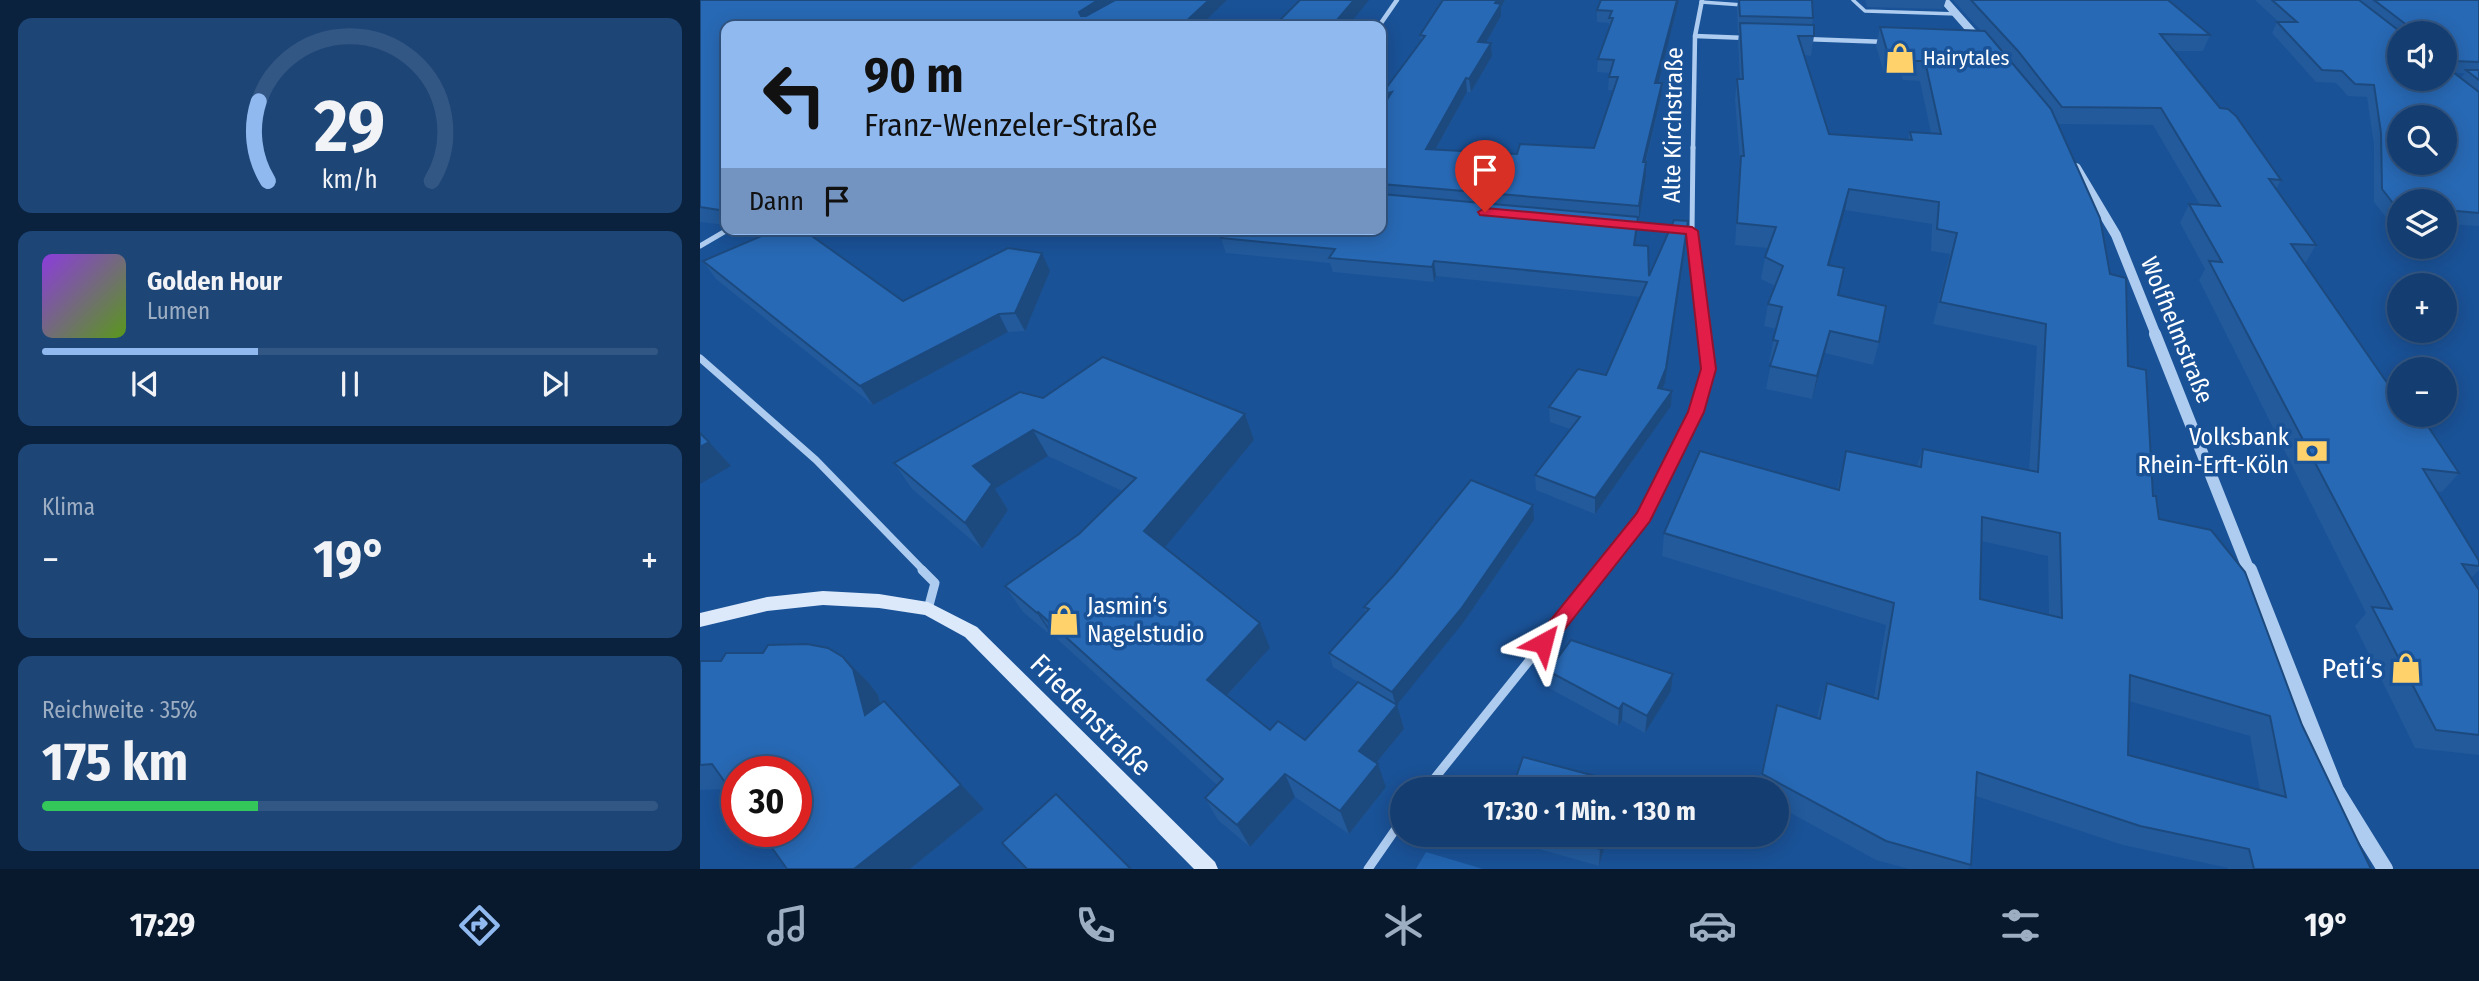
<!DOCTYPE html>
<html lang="de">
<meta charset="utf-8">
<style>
body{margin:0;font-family:"Fira Sans Condensed",sans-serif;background:#1d4576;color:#f1f3f6;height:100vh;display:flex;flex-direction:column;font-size:26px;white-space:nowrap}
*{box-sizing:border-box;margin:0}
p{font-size:23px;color:#9daec3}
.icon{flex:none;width:38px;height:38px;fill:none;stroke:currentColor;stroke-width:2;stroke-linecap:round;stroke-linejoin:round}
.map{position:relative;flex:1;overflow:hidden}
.drawer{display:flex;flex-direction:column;gap:18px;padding:18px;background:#0b223e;width:700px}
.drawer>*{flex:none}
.top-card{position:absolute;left:21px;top:21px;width:665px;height:214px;border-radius:14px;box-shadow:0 4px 18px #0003,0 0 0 2px #335784;background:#90b9f0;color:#111;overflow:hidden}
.buttons{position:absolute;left:1687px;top:21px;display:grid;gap:14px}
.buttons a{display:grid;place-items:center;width:70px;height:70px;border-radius:50%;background:#143e71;box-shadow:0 4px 18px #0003,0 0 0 2px #335784;font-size:35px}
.speed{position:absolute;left:21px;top:756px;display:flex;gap:14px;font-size:35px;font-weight:700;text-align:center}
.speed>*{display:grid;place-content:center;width:91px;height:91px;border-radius:50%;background:#143e71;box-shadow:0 4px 18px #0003,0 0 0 2px #335784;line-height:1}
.speed .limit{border:10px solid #d22;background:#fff;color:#111}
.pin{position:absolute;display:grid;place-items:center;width:60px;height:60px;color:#fff;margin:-72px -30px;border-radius:50% 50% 50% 0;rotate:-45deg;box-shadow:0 0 7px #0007}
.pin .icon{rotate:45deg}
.me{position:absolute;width:77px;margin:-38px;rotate:38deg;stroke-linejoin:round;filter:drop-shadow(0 0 5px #0008)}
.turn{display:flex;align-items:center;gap:24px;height:147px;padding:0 28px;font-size:32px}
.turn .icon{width:91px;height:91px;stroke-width:2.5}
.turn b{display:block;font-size:49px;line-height:60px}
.then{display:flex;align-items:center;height:66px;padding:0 28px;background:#0003;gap:14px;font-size:26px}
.big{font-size:52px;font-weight:700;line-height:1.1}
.drawer .widget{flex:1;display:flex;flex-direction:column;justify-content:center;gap:10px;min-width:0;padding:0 24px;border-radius:14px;background:#1d4576}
.drawer .dial{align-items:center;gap:0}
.dial svg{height:182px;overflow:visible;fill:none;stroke:#335784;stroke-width:7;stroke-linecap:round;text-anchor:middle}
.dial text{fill:#f1f3f6;stroke:none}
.song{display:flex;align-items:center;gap:21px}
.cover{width:84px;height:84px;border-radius:10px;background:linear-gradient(135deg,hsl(270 70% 55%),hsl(90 70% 35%))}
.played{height:7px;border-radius:4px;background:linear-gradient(90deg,#90b9f0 35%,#335784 35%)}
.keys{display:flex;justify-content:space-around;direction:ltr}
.heat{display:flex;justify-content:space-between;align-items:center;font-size:38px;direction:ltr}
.charge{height:10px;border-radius:5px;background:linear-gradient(90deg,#34c759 35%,#335784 0)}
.trip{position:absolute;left:690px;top:777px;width:399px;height:70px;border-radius:35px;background:#143e71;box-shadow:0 4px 18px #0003,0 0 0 2px #335784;font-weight:700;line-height:70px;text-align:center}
.menu{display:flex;height:112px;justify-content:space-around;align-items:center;background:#08192d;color:#9daec3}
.menu .icon{width:49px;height:49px}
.menu .selected{color:#90b9f0}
.menu b{font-size:32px;color:#f1f3f6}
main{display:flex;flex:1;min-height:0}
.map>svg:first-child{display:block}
.green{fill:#2264b0}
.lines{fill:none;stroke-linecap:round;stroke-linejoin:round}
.service{stroke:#adccf0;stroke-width:3.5}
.minor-far3{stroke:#adccf0;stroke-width:4.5}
.minor-far2{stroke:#adccf0;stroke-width:5}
.minor-far1{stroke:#adccf0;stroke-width:7}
.minor{stroke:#adccf0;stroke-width:9}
.tertiary-far3{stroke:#adccf0;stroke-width:8}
.tertiary-far2{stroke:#adccf0;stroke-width:10}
.tertiary-far1{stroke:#adccf0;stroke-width:12}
.tertiary{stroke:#adccf0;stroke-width:16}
.secondary{fill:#dbe9fb;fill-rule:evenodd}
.wall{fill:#225a9c;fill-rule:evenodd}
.shaded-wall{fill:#1c4a7f}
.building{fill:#2869b5;stroke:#1c4a7f;stroke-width:2;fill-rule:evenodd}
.route{fill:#e11d48;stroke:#92132f;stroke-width:2}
.labels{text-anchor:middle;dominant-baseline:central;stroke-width:7;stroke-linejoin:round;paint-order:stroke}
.far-poi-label{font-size:21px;fill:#fff;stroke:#1a5297;text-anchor:start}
.street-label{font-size:24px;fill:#fff;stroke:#1a5297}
.poi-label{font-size:24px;fill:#fff;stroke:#1a5297;text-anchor:end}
.near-poi-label{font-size:28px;fill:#fff;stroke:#1a5297;text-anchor:end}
.near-street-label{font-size:28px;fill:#fff;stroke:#1a5297}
</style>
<main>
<section class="drawer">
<div class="widget dial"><svg viewBox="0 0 100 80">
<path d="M14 69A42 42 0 1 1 86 69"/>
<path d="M14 69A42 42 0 0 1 10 34" stroke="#90b9f0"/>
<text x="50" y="56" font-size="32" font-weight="700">29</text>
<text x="50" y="72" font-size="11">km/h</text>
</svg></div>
<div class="widget">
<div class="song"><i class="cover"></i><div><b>Golden Hour</b><p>Lumen</p></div></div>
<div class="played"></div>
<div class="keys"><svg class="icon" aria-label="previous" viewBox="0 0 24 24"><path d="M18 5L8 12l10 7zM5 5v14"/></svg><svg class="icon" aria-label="pause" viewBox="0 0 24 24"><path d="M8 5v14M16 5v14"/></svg><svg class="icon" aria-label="next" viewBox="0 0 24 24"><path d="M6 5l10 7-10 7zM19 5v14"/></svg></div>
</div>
<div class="widget"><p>Klima</p>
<div class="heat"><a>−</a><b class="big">19°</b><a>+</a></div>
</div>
<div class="widget"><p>Reichweite · 35%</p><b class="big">175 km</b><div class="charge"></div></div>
</section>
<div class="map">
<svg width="1779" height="869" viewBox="0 0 1779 869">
<rect width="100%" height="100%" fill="#1a5297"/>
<polygon class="green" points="726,852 783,869 716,869"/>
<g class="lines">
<g class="service">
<polyline points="1153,0 1165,11 1257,14"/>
<polyline points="1001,2 1043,5"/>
</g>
<g class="minor-far3">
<polyline points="679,26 697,0"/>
<polyline points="995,36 1047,38"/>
<polyline points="1104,39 1187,42"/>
<polyline points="993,149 995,36 1002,0"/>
</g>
<g class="minor-far2">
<polyline points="993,147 992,231 1004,335"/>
<polyline points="930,225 977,229"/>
<polyline points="0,246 29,229"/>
</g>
<g class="minor-far1">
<polyline points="0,358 116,460 224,571"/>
<polyline points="900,571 944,517 996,413 1008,369 1004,334"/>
</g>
<g class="minor">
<polyline points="222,570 235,583 228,609"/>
<polyline points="726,789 902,570"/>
<polyline points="668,869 702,820"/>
</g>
<polyline class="tertiary-far3" points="1244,0 1281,42"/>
<polyline class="tertiary-far2" points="1376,168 1416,235 1456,335"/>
<polyline class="tertiary-far1" points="1455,334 1549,571"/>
<polyline class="tertiary" points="1549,570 1636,790 1685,869"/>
<polygon class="secondary" points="123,591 179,594 228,602 277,627 515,862 518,869 494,869 265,637 225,615 179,608 123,605 67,611 0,627 0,613 67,597"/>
</g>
<g class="wall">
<polygon points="0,0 527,0 500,26 26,26 26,225 0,222"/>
<polygon points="743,0 805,0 801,7 801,16 786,43 791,43 792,56 771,92 767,92 736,149 817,154 894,148 913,90 908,90 909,77 910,73 897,72 898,59 909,28 909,23 897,22 897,10 979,0 958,83 961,97 946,162 946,176 939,221 938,221 935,245 949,276 988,221 987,236 965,383 963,389 972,391 971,406 895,514 836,490 835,475 870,429 850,422 849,407 906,375 940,297 736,276 734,282 633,272 630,263 526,253 521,238 681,229 681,109 683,106 681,95 721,42 720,35"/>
<path d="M 1038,0 L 1112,0 L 1113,18 L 1112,25 L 1114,36 L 1111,56 L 1104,55 L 1129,134 L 1208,140 L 1210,132 L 1231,133 L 1220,81 L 1203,80 L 1201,74 L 1184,73 L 1176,46 L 1180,27 L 1280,30 L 1253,0 L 1468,0 L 1510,35 L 1503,51 L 1473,51 L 1520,108 L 1581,180 L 1576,189 L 1616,245 L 1605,264 L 1699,415 L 1759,473 L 1742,492 L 1736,491 L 1779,561 L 1779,570 L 1771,578 L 1779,590 L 1779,755 L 1715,748 L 1655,626 L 1666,613 L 1499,280 L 1505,269 L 1480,223 L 1489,204 L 1500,205 L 1453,125 L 1358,124 L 1410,274 L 1453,496 L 1459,519 L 1602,725 L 1671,869 L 1528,869 L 1528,868 L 1423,845 L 1276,796 L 1271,865 L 1268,869 L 1209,869 L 1176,860 L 1076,805 L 1076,789 L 1057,789 L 1077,705 L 1117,718 L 1120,704 L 1127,683 L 1174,697 L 1186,625 L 962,556 L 964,533 L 1137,489 L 1146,451 L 1217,466 L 1223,449 L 1329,470 L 1337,346 L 1233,324 L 1250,254 L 1231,251 L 1232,224 L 1145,210 L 1129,265 L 1138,295 L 1179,342 L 1173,365 L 1125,353 L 1112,399 L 1066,389 L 1071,363 L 1069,362 L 1076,329 L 1064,326 L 1068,304 L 1075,286 L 1061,279 L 1065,257 L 1068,248 L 1035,245 L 1040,161 L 1035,99 L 1037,79 L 1040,79 L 1038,42 L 1039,33 L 1038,33 L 1037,9 ZM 1281,541 L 1348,556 L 1349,614 L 1280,599 ZM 1429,701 L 1550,736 L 1560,790 L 1428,755 Z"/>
<polygon points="1165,0 1246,0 1243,9 1167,7"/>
<path d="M 1555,0 L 1779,0 L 1779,226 L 1745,224 L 1745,201 L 1699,201 L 1699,221 L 1688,220 L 1674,202 L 1674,145 L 1667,97 L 1648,96 L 1636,83 L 1616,82 L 1572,33 L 1577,22 L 1579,22 ZM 1753,72 L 1758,73 L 1765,73 L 1761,78 Z"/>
<polygon points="59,229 102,229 203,301 350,271 325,331 308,332 173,405 16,279 3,261 74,231"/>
<polygon points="343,398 545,414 554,440 465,547 570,648 527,696 570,730 605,740 658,682 633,667 629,653 666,613 664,607 834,520 763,623 696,705 704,729 676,763 686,787 649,834 595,797 550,847 518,820 505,798 517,785 355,637 354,638 323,612 305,586 379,534 422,491 348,456 295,489 308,510 282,549 212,489 194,463"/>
<polygon points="0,661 21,661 169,683 178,695 181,703 209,727 284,809 210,869 87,869 30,789 0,790"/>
<polygon points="848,671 973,674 971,691 945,733 922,720 918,726 849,688"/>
<polygon points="803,835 908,835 899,866 804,839"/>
</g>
<g class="shaded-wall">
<polygon points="398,0 424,0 384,25 379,12"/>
<polygon points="509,0 527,0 500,26 481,26"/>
<polygon points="654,0 669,0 648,26 632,26"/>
<polygon points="797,0 805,0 801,7 801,16 779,55 778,42"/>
<polygon points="977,0 979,0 955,96 955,83"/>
<polygon points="791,43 792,56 771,92 769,79"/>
<polygon points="766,78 767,92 728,163 726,149"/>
<polygon points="962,83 961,97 942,176 943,162"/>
<polygon points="692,92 683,109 681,95"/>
<polygon points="946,162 946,176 939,221 939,206"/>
<polygon points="1149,189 1145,210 1123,287 1128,265"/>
<polygon points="938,217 937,231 933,259 934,245"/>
<polygon points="988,221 987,236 965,383 957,403 958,388"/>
<polygon points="342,253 350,271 325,331 315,313"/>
<polygon points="734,261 736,276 734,282 732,267"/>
<polygon points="299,314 308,332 173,405 160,386"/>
<polygon points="1130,331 1125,353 1112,399 1117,376"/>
<polygon points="972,391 971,406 895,514 895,498"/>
<polygon points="545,414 554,440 457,557 444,531"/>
<polygon points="333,430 348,456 295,489 308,510 282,549 265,523 273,466"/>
<polygon points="9,442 31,466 0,484 0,447"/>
<polygon points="833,505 834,520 763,623 696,706 692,692"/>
<polygon points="338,612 355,637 354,638 337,613"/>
<polygon points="560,623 570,648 519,704 507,680"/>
<polygon points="143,657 169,683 178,695 191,740 165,715"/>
<polygon points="973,674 971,691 945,733 947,716"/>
<polygon points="184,701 284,809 210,869 154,869"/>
<polygon points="923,703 922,720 918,726 919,709"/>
<polygon points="697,705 704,729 667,774 659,751"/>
<polygon points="678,764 686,787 649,834 640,811"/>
<polygon points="585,774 595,797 550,847 537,825"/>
<polygon points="904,835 908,835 899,866 900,849"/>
</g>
<g class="building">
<polygon points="0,0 398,0 379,12 381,16 386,16 415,0 509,0 481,26 26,26 26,211 0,207"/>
<polygon points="600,0 654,0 632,26 574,26"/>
<polygon points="743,0 797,0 795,3 801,4 778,42 791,43 769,79 766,78 726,149 817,154 820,144 894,148 918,77 909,77 914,60 898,59 913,18 909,18 912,11 897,10 901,0 977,0 955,83 962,83 943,162 946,162 939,206 681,184 681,109 692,92 681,95 725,36 720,35"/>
<polygon points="1039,0 1112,0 1113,18 1040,16"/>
<polygon points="1271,0 1468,0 1510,35 1460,34 1520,108 1528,109 1536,116 1581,180 1569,179 1616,245 1591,244 1699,400 1699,415 1709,415 1711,418 1723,419 1759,473 1723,469 1779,561 1779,566 1762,564 1779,590 1779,735 1736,730 1672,607 1692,609 1509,261 1522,262 1489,204 1520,206 1461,108 1362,107 1318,51"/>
<path d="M 1572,0 L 1659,0 L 1702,33 L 1699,33 L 1699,79 L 1745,79 L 1745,33 L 1709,33 L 1708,26 L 1674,0 L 1779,0 L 1779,62 L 1752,61 L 1747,65 L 1749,69 L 1779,92 L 1779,213 L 1745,210 L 1745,201 L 1699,201 L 1699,207 L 1696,207 L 1682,189 L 1681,133 L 1674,85 L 1655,84 L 1642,71 L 1622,70 L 1577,22 L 1597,22 ZM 1699,117 L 1745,117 L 1745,163 L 1699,163 Z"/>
<path d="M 1040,23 L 1114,25 L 1114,36 L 1098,36 L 1129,134 L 1212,140 L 1210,132 L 1241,134 L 1225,61 L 1207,61 L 1205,54 L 1188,54 L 1180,27 L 1285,31 L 1351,109 L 1400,218 L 1410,274 L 1426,278 L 1428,366 L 1446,370 L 1453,496 L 1456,496 L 1459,519 L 1511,530 L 1545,572 L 1602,725 L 1671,869 L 1554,869 L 1549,849 L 1440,826 L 1277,772 L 1271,865 L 1186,841 L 1062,774 L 1077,705 L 1120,719 L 1127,683 L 1178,699 L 1194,603 L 964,533 L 1000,451 L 1139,490 L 1146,451 L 1221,467 L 1223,449 L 1338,472 L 1346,324 L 1240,302 L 1257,233 L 1237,229 L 1239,202 L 1149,189 L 1128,265 L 1144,268 L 1138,295 L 1186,306 L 1179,342 L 1130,331 L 1117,376 L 1070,366 L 1078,341 L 1073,340 L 1082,307 L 1068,304 L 1083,266 L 1065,257 L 1076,227 L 1037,223 L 1041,156 L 1044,156 L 1037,79 L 1043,79 ZM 1282,517 L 1360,533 L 1362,618 L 1280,599 ZM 1430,675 L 1570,716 L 1586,797 L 1428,755 Z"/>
<polygon points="1766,70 1779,70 1779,80"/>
<polygon points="681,194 938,217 934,245 948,246 949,276 974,220 988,221 966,368 958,388 972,391 895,498 835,475 880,417 849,407 878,369 906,375 947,282 734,261 732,267 629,258 635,249 521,238 528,229 681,229"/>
<polygon points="78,229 102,229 203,301 308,248 342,253 315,313 299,314 160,386 3,261"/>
<polygon points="403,357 545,414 444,531 560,623 507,680 570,730 578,721 605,740 658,682 697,705 659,751 678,764 640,811 585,774 537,825 505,798 523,779 338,612 337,613 305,586 379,534 436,478 333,430 273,466 292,484 265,523 194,463 320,392 343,398"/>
<polygon points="0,433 9,442 0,447"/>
<polygon points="771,480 833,505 761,609 692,692 629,653 669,609 664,607 694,575"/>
<polygon points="871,640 973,674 947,716 923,703 919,709 848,671"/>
<polygon points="107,644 128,648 143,657 153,669 165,715 184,701 261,785 154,869 87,869 60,831 96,831 96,772 37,772 37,799 12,764 0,765 0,661 21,661 26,653 63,653 68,645"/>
<polygon points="823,757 918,782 916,789 812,789"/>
<polygon points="356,794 431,869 327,869 302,843"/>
<polygon points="849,835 904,835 900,849"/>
</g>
<polygon class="route" points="785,208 992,227 998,231 1016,369 1004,412 950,521 850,648 843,651 837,648 834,643 837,637 937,513 988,412 1001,369 986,234 780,215 778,212"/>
<defs>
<symbol id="shop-bare" viewBox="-9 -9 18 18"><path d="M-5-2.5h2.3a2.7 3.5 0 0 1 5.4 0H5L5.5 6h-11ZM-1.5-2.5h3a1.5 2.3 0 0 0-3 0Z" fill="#ffd26c" stroke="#1a5297" stroke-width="2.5" paint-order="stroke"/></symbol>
<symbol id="bank-bare" viewBox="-9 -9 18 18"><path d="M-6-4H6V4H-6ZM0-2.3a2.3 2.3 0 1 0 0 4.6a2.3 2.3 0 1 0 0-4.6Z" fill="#ffd26c" stroke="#1a5297" stroke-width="2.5" paint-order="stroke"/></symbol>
</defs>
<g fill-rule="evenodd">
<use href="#shop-bare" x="1178" y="36" width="44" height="44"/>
<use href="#bank-bare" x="1590" y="429" width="44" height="44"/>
<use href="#shop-bare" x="342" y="598" width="44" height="44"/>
<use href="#shop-bare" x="1684" y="646" width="44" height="44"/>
</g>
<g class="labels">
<g class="far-poi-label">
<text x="1223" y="58">Hairytales</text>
</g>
<g class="street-label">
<text transform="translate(973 125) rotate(-89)">Alte Kirchstraße</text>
<text transform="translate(1477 330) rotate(68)">Wolfhelmstraße</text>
</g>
<g class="poi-label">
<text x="1589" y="437">Volksbank<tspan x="1589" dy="28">Rhein-Erft-Köln</tspan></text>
<text x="387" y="606" text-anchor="start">Jasmin‘s<tspan x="387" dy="28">Nagelstudio</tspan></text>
</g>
<g class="near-poi-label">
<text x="1683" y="668">Peti‘s</text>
</g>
<g class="near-street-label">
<text transform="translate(391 715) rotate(45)">Friedenstraße</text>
</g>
</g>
</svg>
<div class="buttons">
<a><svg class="icon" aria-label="sound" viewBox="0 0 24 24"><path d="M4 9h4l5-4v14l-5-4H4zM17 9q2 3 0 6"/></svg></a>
<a><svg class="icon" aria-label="search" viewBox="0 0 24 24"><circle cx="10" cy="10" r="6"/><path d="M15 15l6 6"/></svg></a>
<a><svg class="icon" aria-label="layers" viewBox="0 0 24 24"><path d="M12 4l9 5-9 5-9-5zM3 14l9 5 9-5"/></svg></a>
<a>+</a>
<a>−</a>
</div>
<div class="speed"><div class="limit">30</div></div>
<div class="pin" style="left:785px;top:212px;background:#d93025"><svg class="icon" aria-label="arrive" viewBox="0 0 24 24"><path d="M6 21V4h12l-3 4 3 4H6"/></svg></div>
<svg class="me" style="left:843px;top:643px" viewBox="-20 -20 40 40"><path d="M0-17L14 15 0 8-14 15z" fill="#e11d48" stroke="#fff" stroke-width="4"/></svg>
<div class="trip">17:30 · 1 Min. · 130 m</div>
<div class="top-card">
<div class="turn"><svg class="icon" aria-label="left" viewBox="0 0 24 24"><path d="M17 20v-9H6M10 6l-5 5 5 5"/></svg><div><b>90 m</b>Franz-Wenzeler-Straße</div></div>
<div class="then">Dann<svg class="icon" aria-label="arrive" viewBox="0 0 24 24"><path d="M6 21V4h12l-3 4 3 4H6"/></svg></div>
</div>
</div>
</main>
<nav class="menu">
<b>17:29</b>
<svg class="icon selected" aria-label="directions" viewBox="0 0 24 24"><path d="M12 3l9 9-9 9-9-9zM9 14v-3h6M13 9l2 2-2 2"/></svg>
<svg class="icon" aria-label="music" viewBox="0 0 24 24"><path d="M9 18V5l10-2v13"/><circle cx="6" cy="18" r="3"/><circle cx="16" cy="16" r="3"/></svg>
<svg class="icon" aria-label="phone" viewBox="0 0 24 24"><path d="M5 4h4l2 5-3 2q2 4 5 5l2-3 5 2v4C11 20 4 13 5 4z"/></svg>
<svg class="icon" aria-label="climate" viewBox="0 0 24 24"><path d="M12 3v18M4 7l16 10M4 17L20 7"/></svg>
<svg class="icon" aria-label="car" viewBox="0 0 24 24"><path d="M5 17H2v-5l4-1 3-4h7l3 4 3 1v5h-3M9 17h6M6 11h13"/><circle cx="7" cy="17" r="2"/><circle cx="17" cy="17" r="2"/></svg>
<svg class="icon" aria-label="filters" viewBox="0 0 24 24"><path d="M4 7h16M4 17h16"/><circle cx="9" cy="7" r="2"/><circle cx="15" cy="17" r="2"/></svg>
<b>19°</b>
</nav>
